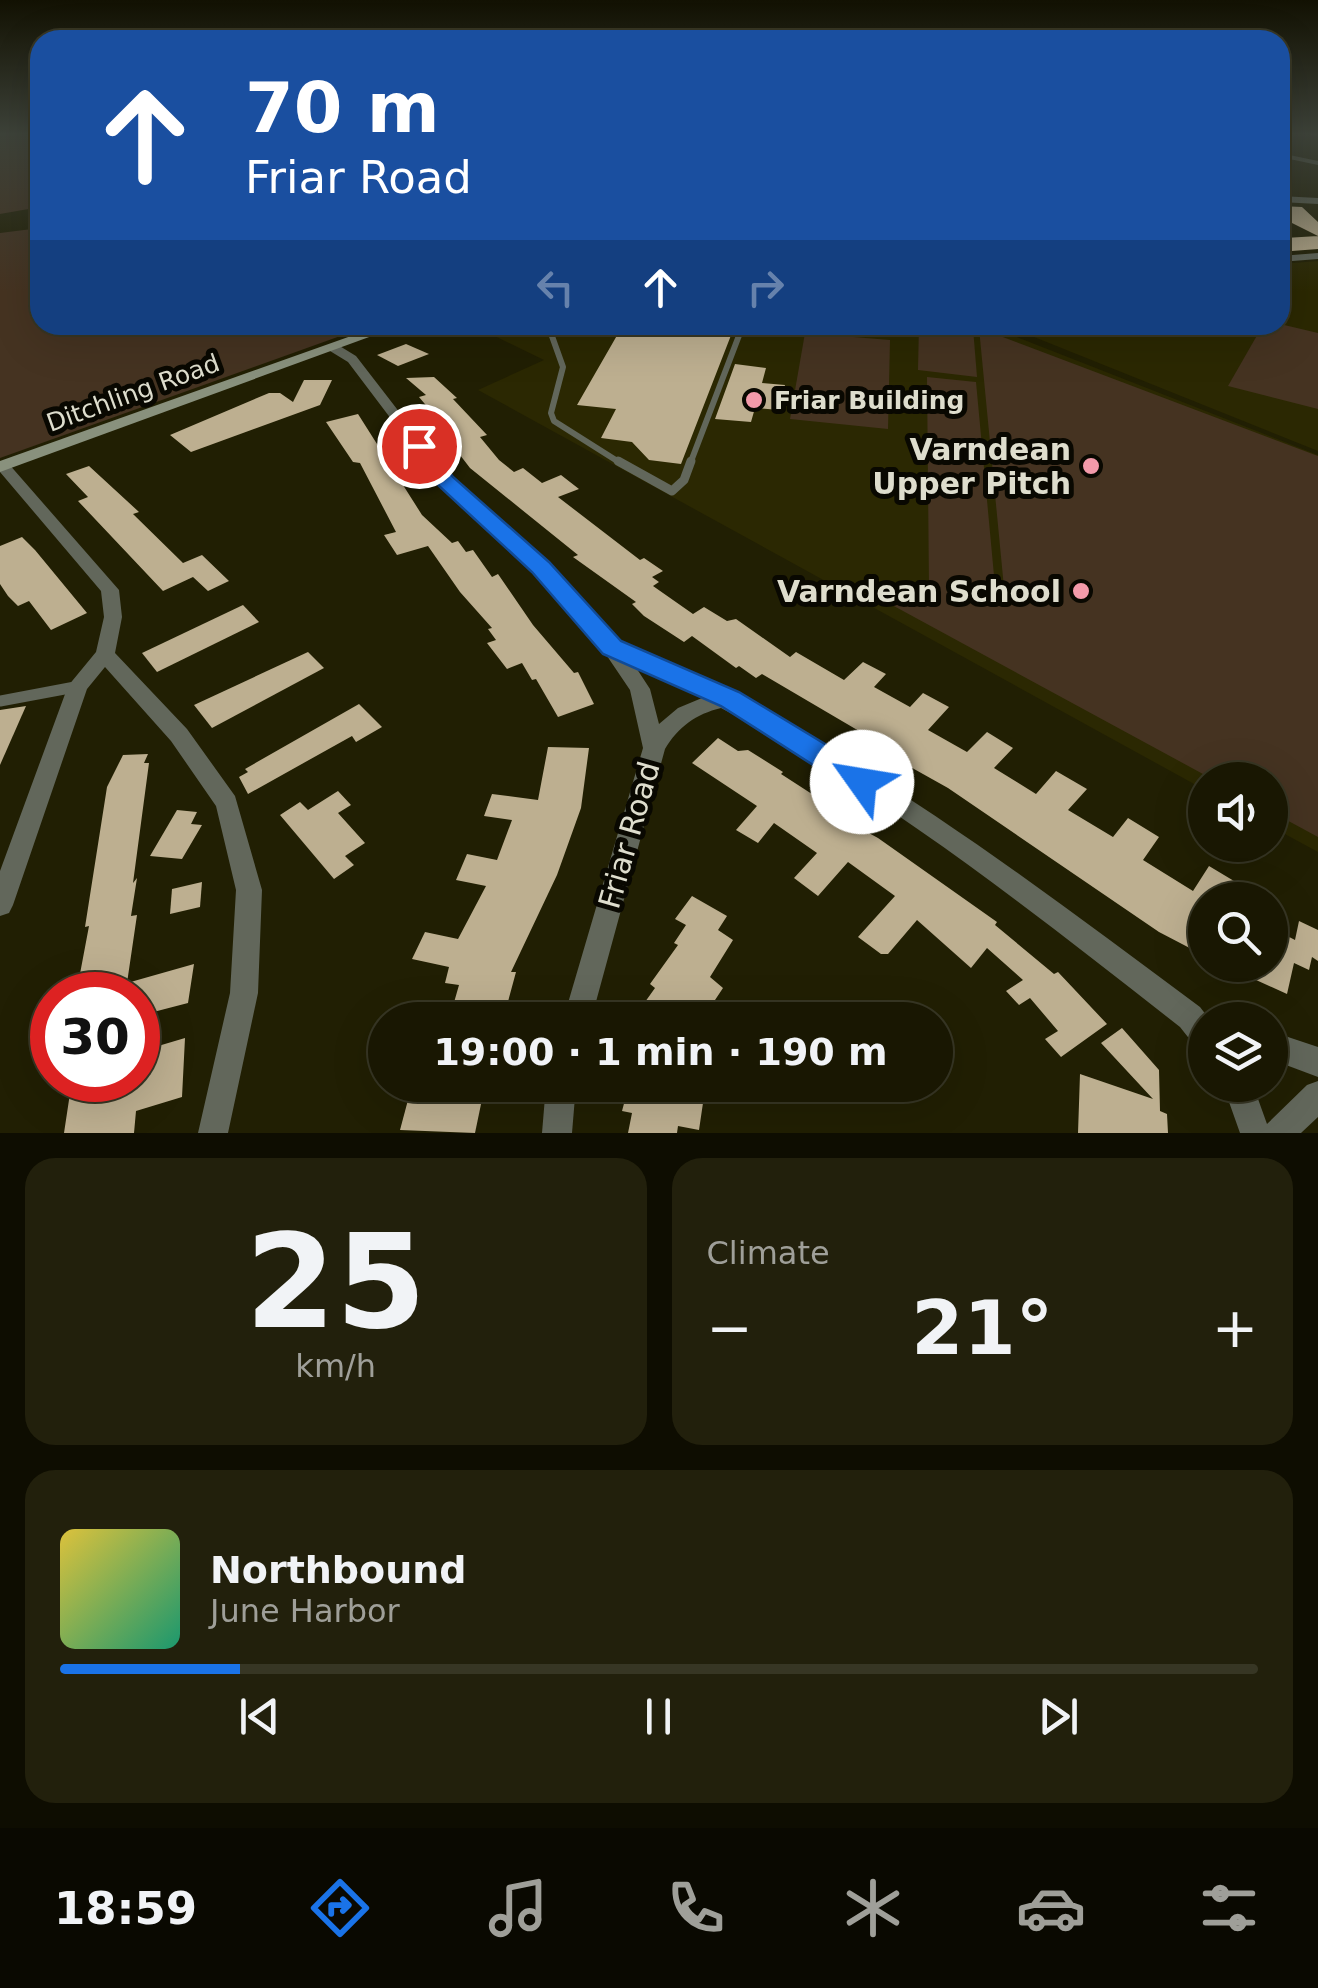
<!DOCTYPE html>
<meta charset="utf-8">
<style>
body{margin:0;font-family:"DejaVu Sans",sans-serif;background:#22200c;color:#f1f3f6;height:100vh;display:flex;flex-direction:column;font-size:38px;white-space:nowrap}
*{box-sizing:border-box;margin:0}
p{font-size:32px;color:#9f9f99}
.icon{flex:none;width:55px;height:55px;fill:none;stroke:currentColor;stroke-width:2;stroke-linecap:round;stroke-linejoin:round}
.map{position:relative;height:1133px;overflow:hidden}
.details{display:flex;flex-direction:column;gap:25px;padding:25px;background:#0e0d01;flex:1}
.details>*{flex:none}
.banner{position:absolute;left:30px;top:30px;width:1260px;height:305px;border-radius:30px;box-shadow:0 10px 40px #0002,0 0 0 2px #373624;background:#1a4fa0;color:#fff;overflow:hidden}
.buttons{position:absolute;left:1188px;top:762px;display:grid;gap:20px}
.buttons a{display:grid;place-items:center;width:100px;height:100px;border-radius:50%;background:#191702;box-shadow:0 10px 40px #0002,0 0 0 2px #373624;font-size:50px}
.speed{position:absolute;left:30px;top:972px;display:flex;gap:20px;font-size:50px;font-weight:700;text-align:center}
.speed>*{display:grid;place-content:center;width:130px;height:130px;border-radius:50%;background:#191702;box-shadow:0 10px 40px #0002,0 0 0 2px #373624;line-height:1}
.speed .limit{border:15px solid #d22;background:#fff;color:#111}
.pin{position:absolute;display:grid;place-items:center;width:85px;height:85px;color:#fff;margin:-42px;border:5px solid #fff;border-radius:50%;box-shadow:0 2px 10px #0007}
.me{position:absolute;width:110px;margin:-55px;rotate:302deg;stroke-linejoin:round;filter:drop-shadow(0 0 8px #0008)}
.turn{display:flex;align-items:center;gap:35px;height:210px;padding:0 50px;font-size:45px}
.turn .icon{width:130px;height:130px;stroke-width:2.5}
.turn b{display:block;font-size:70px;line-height:85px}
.lanes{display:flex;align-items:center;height:95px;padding:0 50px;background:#0003;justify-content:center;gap:50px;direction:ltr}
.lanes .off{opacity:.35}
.big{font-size:75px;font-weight:800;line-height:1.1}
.details .widget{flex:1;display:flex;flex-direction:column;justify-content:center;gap:15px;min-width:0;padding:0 35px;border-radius:30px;background:#22200c}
.details .dial{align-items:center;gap:0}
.dial b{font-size:130px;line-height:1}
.song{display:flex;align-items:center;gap:30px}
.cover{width:120px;height:120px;border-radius:15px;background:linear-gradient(135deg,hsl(50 70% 55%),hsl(160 70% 35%))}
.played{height:10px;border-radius:5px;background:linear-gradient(90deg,#1a73e8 15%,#373624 15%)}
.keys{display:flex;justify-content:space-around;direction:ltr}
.heat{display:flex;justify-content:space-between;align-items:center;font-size:55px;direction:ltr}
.details .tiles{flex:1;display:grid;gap:25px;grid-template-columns:1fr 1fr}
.widget:last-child{grid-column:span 2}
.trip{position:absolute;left:368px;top:1002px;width:585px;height:100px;border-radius:50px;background:#191702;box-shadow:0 10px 40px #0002,0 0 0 2px #373624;font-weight:800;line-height:100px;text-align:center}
.menu{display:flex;height:160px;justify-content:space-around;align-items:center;background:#0a0901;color:#9f9f99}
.menu .icon{width:70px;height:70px}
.menu .on{color:#1a73e8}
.menu b{font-size:45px;color:#f1f3f6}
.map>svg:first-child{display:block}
.built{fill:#2b2802}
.green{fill:#453321}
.building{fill:#bdaf90}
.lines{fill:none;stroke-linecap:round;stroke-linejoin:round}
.lane-far2{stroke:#62675b;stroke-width:6}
.lane-far1{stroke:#62675b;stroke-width:9}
.lane{stroke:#62675b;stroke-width:11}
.street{fill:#62675b;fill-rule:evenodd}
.secondary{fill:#89917d;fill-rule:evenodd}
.route{fill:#1a73e8;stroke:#114b97;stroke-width:2.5}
.poi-dot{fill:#f39aaa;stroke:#090801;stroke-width:4}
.labels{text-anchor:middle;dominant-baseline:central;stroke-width:10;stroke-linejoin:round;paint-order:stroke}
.far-street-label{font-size:25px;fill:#deddcd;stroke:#090801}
.far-poi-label{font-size:25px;font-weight:bold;fill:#deddcd;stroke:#090801;text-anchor:start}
.poi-label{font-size:30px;font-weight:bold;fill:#deddcd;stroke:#090801;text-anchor:end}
.street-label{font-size:30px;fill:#deddcd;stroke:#090801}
</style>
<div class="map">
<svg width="1318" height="1133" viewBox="0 0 1318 1133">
<rect width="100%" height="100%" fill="#211f03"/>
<g class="built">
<polygon points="1318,261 1318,451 1004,325 1280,325 1280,264"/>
<polygon points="472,325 986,325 1318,455 1318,852 1270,826 1270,780 1205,780 1205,790 478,390 544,360"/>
</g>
<g class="green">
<polygon points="0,133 40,136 40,207 0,214"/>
<polygon points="40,228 40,325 371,325 0,458 0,233"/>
<polygon points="1280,324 1318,333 1318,409 1228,386 1263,325"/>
<polygon points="919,325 973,328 977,377 918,370"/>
<polygon points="979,328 1318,456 1318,837 1270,811 1270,780 1214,780 881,599 929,588 927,377 976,382 996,597 1005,598"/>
<polygon points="805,333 890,340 888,429 790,419"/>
</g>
<g class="building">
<polygon points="1280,206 1302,207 1318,222 1318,249 1292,251 1285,238 1318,236 1280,217"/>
<polygon points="623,325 707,329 709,325 735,325 681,464 649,460 632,442 601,438 616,409 577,405"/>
<polygon points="406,344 429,354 398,366 377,355"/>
<polygon points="735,364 766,368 762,383 785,385 779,410 755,408 751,422 715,419"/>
<polygon points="434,377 457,398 453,399 487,435 480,437 499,460 514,472 523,468 542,483 561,475 579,489 558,497 640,560 644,558 663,571 652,577 659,582 653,586 693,614 704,607 727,621 736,619 790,657 796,652 844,680 863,662 886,674 874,687 910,707 923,693 949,707 928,730 967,752 987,732 1013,748 994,768 1036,794 1056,771 1087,789 1068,810 1113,837 1128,818 1159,837 1143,860 1193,891 1209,866 1244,887 1236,900 1205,900 1205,956 1159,932 948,788 889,755 893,751 762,674 756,678 739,666 736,668 692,636 684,642 644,616 632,604 636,602 573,557 578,555 470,468 440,429 445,428 419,397 426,395 406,378"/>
<polygon points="304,380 332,380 320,405 191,452 170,435 269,393 280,393 293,402"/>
<polygon points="358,414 422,515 452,543 458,541 466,552 473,550 492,577 498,574 533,625 574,673 578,672 594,704 558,717 536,679 532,680 522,663 507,669 487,643 496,640 488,629 492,628 460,592 428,546 397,555 384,535 396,532 360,463 353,462 326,422"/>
<polygon points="89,466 139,512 133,514 183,563 202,555 229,581 208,591 193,577 163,591 78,501 88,497 66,474"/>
<polygon points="22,537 35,550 87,613 51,630 29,601 18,606 8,596 0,584 0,546"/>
<polygon points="243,605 259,622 157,672 142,653"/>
<polygon points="308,652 324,668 212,728 194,705"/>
<polygon points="359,704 382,727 356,742 352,736 248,794 239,777 248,772 245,769"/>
<polygon points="26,706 0,765 0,710"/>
<polygon points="718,738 738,751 748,750 783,772 781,774 846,816 843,819 878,838 997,922 995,925 1054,974 1058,972 1107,1024 1061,1057 1045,1039 1058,1031 1030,998 1019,1005 1006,991 1023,980 987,948 971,968 917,920 888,954 881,954 858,937 895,896 848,862 818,896 794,878 817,853 774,823 758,843 736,830 757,806 692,763"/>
<polygon points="548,747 589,748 581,808 557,875 511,972 516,972 503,1020 449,1020 459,985 445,983 449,967 412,959 425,932 458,939 486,886 456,880 467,854 497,860 512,820 484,816 492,794 538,800"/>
<polygon points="148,754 144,763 149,763 133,883 137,878 131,916 137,915 127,983 194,964 188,1003 138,1016 138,995 76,995 89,926 85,927 107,787 123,755"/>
<polygon points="338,791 351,805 338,813 365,843 345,856 354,865 334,879 280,815 300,802 308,810"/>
<polygon points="177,810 197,812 191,824 202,825 182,859 150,856"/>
<polygon points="202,882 200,907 170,914 172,889"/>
<polygon points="692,896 727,916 718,930 733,940 710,977 723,988 713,1003 710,1001 697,1020 673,1020 645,1002 655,988 650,984 678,945 674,943 686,925 675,919"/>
<polygon points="1299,921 1318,930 1318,961 1312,957 1309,970 1294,963 1287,994 1223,965 1270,965 1270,927 1295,940"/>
<polygon points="1122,1028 1159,1070 1160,1111 1167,1114 1168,1133 1078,1133 1080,1074 1153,1099 1101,1043"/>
<polygon points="185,1038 182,1097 136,1111 134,1133 64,1133 72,1080 138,1080 138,1052"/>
<polygon points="412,1085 485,1085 475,1133 400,1130"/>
<polygon points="629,1085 695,1085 692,1100 703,1103 699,1130 678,1126 677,1133 628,1133 632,1113 622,1111"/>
</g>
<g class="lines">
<g class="lane-far2">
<polyline points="548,325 563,367 551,413 554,421 622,464"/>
<polyline points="690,464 743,325"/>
</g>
<polyline class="lane-far1" points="618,461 672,491 684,480 691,461"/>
<polyline class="lane" points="0,701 75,687"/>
<g class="street">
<polygon points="1309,133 1318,133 1318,136 1310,135"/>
<polygon points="1280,153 1318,161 1318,165 1280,157"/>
<polygon points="1280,196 1318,198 1318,204 1280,202"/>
<polygon points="1318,253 1318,259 1280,262 1280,256"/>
<path d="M 330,345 L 338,345 L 356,356 L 451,479 L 546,563 L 619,643 L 726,692 L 736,694 L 739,699 C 904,784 1052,897 1200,1007 L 1210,1020 L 1205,1020 L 1205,1050 L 1195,1046 L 1180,1027 C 1033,912 886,795 721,708 C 696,714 678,727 665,749 L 591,1020 L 563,1020 L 643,748 L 630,690 L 605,653 L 534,571 L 441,485 L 348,362 L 330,351 ZM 635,666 L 702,698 L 678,708 L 659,724 L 650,689 Z"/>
<polygon points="3,461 8,463 119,590 122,617 115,653 187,729 235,796 262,890 258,993 228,1133 198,1133 230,993 236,890 216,806 171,741 105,667 87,689 13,905 9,913 0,916 0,871 68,686 96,652 104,617 101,591 0,472 0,462"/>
<polygon points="1270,1031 1318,1047 1318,1077 1270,1059"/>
<polygon points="1318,1081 1318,1117 1301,1133 1240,1133 1223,1085 1253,1085 1267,1124 1307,1085"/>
<polygon points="546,1085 576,1085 572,1133 542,1133"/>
</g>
<polygon class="secondary" points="382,325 402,325 0,472 0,461"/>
</g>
<linearGradient id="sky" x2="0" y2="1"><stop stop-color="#121102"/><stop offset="0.46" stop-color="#3d4239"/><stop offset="1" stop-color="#3d4239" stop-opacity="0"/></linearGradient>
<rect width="1318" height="291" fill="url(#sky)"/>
<polygon class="route" points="419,440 426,442 453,477 549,562 621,641 739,692 873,773 877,782 873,790 862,793 852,790 721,706 603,654 532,572 439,486 409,446"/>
<g class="poi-dot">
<circle cx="754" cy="400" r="10"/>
<circle cx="1091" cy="466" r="10"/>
<circle cx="1081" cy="591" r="10"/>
</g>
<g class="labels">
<g class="far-street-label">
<text transform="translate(133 393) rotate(-20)">Ditchling Road</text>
</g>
<g class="far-poi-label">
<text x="774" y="400">Friar Building</text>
</g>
<g class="poi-label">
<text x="1071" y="449">Varndean<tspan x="1071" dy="34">Upper Pitch</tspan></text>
<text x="1061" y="591">Varndean School</text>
</g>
<g class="street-label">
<text transform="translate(629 835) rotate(-74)">Friar Road</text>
</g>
</g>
</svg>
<div class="buttons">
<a><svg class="icon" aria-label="sound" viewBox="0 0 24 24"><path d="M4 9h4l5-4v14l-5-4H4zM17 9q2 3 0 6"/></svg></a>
<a><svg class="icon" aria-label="search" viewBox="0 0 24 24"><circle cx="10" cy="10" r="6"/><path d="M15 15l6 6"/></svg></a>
<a><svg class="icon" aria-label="layers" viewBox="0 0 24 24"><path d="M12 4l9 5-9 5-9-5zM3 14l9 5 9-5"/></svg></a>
</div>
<div class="speed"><div class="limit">30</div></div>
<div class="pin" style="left:419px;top:446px;background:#d93025"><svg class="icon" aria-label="arrive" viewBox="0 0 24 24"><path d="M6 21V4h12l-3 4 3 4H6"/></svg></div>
<svg class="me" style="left:862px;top:782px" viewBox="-20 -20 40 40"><circle r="19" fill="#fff"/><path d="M0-13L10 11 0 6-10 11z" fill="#1a73e8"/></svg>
<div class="trip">19:00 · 1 min · 190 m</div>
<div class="banner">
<div class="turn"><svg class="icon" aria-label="ahead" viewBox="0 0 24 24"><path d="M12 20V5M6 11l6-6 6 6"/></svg><div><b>70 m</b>Friar Road</div></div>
<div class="lanes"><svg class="icon off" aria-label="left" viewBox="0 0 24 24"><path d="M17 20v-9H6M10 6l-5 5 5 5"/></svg><svg class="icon" aria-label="ahead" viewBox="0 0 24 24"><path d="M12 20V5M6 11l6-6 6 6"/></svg><svg class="icon off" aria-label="right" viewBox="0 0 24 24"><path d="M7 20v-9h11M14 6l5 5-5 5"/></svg></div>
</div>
</div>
<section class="details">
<div class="tiles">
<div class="widget dial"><b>25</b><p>km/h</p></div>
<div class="widget"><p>Climate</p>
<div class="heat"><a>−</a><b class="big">21°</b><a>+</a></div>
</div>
<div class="widget">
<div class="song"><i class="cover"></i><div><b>Northbound</b><p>June Harbor</p></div></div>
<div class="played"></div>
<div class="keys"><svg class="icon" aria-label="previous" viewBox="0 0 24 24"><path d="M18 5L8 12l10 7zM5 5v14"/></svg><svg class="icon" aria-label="pause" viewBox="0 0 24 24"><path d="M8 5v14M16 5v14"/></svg><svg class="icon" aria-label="next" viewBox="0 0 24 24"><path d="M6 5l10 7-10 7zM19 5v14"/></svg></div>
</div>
</div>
</section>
<nav class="menu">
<b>18:59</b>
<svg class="icon on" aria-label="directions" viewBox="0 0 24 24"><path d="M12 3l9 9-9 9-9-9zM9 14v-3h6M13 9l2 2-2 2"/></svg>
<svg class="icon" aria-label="music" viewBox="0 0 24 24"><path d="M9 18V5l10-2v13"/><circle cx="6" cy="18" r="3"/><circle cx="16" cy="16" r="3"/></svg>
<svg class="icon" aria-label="phone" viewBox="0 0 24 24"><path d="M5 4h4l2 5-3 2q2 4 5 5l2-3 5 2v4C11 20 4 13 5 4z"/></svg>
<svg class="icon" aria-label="climate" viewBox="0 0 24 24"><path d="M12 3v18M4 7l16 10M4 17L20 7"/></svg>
<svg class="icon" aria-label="car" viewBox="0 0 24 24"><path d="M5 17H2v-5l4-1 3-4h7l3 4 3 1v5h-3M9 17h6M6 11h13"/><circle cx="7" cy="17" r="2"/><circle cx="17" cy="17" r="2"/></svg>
<svg class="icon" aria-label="filters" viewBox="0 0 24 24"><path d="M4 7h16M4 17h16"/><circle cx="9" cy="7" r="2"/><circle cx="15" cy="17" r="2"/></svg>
</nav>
